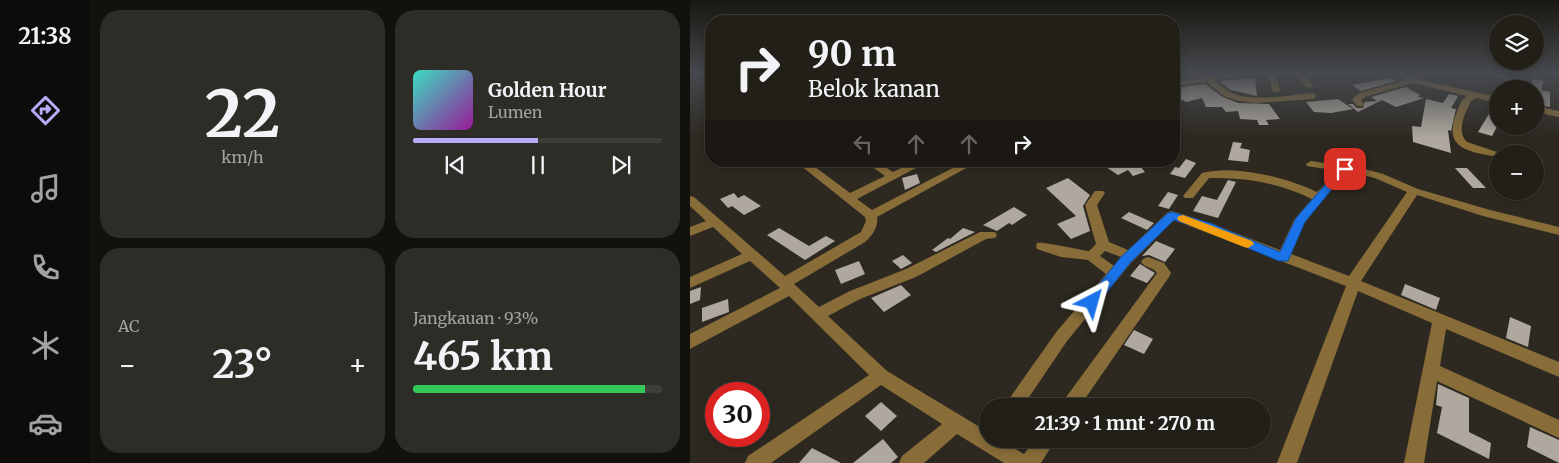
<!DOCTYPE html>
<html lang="id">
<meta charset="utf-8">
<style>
body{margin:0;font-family:Merriweather,serif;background:#2e2c26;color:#f1f3f6;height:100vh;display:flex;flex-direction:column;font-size:19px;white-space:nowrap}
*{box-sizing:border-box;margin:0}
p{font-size:16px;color:#a2a2a2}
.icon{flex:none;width:28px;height:28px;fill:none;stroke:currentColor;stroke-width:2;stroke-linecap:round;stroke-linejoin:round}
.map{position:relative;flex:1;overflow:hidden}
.drawer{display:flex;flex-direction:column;gap:10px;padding:10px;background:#13110e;width:600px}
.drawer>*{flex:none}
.guide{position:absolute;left:15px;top:15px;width:475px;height:152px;border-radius:20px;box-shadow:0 2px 8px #0003,0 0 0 1px #3f3d38;background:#221f19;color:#f1f3f6;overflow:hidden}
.tools{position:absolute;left:799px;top:15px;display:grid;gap:10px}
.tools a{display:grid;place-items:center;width:55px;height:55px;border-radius:50%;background:#221f19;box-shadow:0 2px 8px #0003,0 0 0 1px #3f3d38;font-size:25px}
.speed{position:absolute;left:15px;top:382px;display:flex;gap:10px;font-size:25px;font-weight:700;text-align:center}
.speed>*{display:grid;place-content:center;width:65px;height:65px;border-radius:50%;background:#221f19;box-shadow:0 2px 8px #0003,0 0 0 1px #3f3d38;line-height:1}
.speed .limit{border:8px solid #d22;background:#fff;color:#111}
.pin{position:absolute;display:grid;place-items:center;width:42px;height:42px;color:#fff;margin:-21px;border-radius:10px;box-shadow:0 2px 8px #0006}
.me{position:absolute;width:55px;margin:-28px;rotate:39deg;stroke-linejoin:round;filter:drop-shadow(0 0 4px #0008)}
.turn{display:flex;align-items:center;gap:18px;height:105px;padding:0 20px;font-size:22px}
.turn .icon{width:65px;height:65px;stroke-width:2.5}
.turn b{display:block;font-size:35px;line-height:42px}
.lanes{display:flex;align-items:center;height:48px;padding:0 20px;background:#0003;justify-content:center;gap:25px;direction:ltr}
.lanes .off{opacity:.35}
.big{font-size:38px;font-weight:700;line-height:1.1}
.drawer .widget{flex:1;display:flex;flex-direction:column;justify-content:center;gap:8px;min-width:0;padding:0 18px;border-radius:20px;background:#2e2c26}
.drawer .dial{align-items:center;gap:0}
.dial b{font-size:65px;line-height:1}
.song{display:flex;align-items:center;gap:15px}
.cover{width:60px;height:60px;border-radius:8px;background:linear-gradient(135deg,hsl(170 70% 55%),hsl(300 70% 35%))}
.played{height:5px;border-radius:2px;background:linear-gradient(90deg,#b9abf7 50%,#3f3d38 50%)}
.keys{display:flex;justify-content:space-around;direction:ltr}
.heat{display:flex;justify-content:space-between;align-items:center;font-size:28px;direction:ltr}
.charge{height:8px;border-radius:4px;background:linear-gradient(90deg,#34c759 93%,#3f3d38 0)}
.drawer .tiles{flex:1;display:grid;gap:10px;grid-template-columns:repeat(2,1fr)}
.trip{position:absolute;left:289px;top:398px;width:292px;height:50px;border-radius:25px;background:#221f19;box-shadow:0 2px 8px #0003,0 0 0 1px #3f3d38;font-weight:700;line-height:50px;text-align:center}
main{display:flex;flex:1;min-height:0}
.dock{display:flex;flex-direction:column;width:90px;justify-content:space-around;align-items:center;background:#0e0c0a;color:#a2a2a2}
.dock .icon{width:35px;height:35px}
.dock .selected{color:#b9abf7}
.dock b{font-size:22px;color:#f1f3f6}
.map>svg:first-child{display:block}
.building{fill:#aea89f}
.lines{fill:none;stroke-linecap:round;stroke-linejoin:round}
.minor{fill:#886d39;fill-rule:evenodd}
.route{fill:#1a73e8;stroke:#114b97}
.slow{fill:#f59e0b}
</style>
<main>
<nav class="dock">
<b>21:38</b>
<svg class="icon selected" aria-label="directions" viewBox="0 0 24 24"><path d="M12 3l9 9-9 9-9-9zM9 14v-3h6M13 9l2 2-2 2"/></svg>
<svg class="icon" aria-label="music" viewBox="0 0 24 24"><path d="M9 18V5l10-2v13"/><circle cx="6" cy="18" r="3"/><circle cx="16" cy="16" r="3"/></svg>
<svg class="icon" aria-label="phone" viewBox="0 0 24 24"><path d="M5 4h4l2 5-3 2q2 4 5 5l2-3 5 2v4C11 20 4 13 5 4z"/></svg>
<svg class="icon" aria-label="climate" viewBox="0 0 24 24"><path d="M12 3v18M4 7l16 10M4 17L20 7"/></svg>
<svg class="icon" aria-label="car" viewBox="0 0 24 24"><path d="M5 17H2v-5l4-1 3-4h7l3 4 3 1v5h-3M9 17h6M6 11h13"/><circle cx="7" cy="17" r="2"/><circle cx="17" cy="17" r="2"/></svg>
</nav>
<section class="drawer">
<div class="tiles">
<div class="widget dial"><b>22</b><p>km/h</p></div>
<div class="widget">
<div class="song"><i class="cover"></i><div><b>Golden Hour</b><p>Lumen</p></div></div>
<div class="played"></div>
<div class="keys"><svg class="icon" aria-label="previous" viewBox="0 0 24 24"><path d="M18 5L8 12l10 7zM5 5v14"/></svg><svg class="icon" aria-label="pause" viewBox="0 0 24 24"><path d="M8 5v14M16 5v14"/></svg><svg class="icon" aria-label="next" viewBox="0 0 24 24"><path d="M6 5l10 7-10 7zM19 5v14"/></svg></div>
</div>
<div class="widget"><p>AC</p>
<div class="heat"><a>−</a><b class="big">23°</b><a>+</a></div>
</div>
<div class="widget"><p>Jangkauan · 93%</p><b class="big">465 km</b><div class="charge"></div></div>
</div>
</section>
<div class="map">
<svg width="869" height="463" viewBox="0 0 869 463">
<rect width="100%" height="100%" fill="#2d2921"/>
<g class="building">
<polygon points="565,78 567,96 541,90 529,81"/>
<polygon points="701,78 706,81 671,91 662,85"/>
<polygon points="843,79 854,81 851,90 860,92 860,107 845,104 845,89 837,89 833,83 841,85"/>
<polygon points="515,84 533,97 548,103 579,104 590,119 576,120 579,125 569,125 567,120 550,119 548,111 536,112 532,107 516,107 512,98 496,102 493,100 484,101 484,88"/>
<polygon points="716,87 730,95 728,97 734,98 706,107 692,100 668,112 658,104 663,104 667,108 673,108 675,102 687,101 681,97"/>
<polygon points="759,94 768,96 761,108 766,109 761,131 758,130 761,153 723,142 722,126 731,127 736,99 753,103"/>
<polygon points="648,99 663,109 641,113 624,112 616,102"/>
<polygon points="805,104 808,105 808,125 802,136 788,132"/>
<polygon points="543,142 552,143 550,148 560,150 558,162 538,160"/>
<polygon points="496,159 506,163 495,178 480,174 485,167 489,168"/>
<polygon points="407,161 457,161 449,165 455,172 443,176 438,170 428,175"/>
<polygon points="765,168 777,168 796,188 783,188"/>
<polygon points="227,174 230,183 215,190 212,178"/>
<polygon points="378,178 400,195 393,206 400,231 381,239 367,224 386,216 356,188"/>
<polygon points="538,180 546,182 528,218 503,211 512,196 527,200"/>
<polygon points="478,192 488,195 479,209 468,206"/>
<polygon points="44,193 48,198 54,195 71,206 54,215 42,206 38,208 30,199"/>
<polygon points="324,207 337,215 322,225 319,223 307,231 293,225"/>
<polygon points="439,212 464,223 457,230 431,218"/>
<polygon points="89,228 119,246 136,236 145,241 115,260 77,235"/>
<polygon points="273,228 285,232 246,252 242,250 258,238 260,239"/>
<polygon points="466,241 485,249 475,262 459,255 452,256"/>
<polygon points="213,255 222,263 211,269 202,261"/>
<polygon points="169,261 175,274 151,284 145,270"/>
<polygon points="450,264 465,273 457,283 440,276"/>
<polygon points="715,284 750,298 746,310 711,295"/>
<polygon points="211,285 221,295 194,312 181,298"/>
<polygon points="11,287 10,300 0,304 0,291"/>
<polygon points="38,299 39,312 12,322 12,308"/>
<polygon points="820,317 841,326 838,347 816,338"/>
<polygon points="444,330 463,339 454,354 434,345"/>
<polygon points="748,384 779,398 779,432 801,443 799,459 747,433 752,407 746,405"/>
<polygon points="191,402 207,416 191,431 175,416"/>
<polygon points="840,427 869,440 869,463 837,447"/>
<polygon points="193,439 208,457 201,463 163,463"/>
<polygon points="122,448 151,463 109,463"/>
</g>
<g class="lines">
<g class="minor">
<path d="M 499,73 L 509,73 L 518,76 L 542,73 L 560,73 L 556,75 L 525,80 C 530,84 535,89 540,92 C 561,103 600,95 623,93 L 627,96 L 623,99 L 565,103 L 549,101 L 534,96 L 516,82 L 484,86 L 484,82 L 508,78 Z"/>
<polygon points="573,73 582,73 586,75 590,90 589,92 583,92 579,78"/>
<polygon points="603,73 611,73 624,86 617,88"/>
<path d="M 703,73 L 713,73 L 722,77 L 731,73 L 740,73 L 730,80 L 808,97 L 808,103 L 787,98 L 781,101 C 775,113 766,131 777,142 L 813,154 L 808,154 L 808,157 C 782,152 754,150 765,117 C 768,110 770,100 777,96 L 723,83 L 675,97 L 671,100 L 674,104 L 673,106 L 667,106 L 662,99 L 669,93 L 716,80 Z"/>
<polygon points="790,73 804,73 833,80 829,82"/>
<polygon points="845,106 869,111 869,117 845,112"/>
<path d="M 105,161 L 117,161 L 160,193 L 195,176 L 174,161 L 186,161 L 203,172 L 225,161 L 239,161 L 167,199 L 182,210 L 276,161 L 289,161 L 187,217 C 189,226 182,236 175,242 L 104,284 L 129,307 L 160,291 L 216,269 L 290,232 L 305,232 L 307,235 L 305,238 L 296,239 L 226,277 L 170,299 L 138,316 L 197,371 L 298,432 L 298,439 L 309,439 L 334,454 L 346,439 L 366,439 L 351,463 L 314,463 L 267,434 L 234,463 L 209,463 L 212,456 L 252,424 L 191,385 L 81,463 L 55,463 L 58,456 L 179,375 L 99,296 L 0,349 L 0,334 L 90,288 L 60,261 L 0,288 L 0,277 L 52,254 L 23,227 L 0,236 L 0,227 L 16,221 L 0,206 L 0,196 L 4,197 L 95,276 L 171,232 L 176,221 L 175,217 Z"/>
<path d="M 621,161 L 671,168 L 693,174 L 728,189 L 800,210 L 869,227 L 869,235 L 793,216 L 727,195 L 671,281 L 869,362 L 869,377 L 756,329 L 750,366 L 869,420 L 869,438 L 747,381 L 734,463 L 714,463 L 742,323 L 668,291 L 607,463 L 587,463 L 656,286 L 484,220 L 441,263 L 377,341 L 333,406 L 314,406 L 367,331 L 416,274 L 398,260 L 371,257 L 347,249 L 346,246 L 347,243 C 352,241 390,250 399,251 L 406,244 L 395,205 L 405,191 L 413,191 L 415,193 L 407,205 L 419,242 L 438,250 L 478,212 L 482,211 L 520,223 L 590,250 L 604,220 L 622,199 C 589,183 555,177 519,178 L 503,198 L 495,198 L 493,196 L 512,173 C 546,164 597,178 627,192 L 649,171 L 617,166 L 616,164 ZM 660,172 L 685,178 L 717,192 L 659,276 L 601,254 L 615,221 L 642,189 ZM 415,251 L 431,257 L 424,266 L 410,256 Z"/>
<path d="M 458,257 L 474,263 L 481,273 L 479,277 L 390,406 L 371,406 L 374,400 L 467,273 C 463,267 455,268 451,262 L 453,259 Z"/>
</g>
</g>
<linearGradient id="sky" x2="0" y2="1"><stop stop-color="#191712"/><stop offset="0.53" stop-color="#46494e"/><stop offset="1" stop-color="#46494e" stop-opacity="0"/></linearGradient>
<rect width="869" height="138" fill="url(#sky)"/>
<polygon class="route" points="655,166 660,169 657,175 642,189 615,222 598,261 589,261 512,229 484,220 440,263 406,306 402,308 397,306 395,302 397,299 431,257 478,213 482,212 520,223 590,252 606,218 635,185 649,172 652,167"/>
<polygon class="slow" points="493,215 562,241 564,244 558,248 554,247 489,221 487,218 489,216"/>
</svg>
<div class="tools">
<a><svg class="icon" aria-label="layers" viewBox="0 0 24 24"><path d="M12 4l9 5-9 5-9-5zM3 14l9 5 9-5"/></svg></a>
<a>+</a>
<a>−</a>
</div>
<div class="speed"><div class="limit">30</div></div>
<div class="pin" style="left:655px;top:169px;background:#d93025"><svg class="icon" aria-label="arrive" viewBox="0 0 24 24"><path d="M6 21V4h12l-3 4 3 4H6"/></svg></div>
<svg class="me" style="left:402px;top:302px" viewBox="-20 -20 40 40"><path d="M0-17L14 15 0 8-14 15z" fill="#1a73e8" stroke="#fff" stroke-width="4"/></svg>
<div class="trip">21:39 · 1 mnt · 270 m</div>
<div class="guide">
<div class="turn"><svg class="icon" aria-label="right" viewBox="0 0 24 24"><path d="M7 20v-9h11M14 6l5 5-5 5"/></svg><div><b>90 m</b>Belok kanan</div></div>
<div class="lanes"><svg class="icon off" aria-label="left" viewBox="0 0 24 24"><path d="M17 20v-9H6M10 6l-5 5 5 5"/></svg><svg class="icon off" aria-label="ahead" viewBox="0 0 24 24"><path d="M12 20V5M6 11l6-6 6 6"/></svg><svg class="icon off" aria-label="ahead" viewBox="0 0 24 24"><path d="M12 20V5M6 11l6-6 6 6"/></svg><svg class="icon" aria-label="right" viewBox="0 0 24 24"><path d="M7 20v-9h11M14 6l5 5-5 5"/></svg></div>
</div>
</div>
</main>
